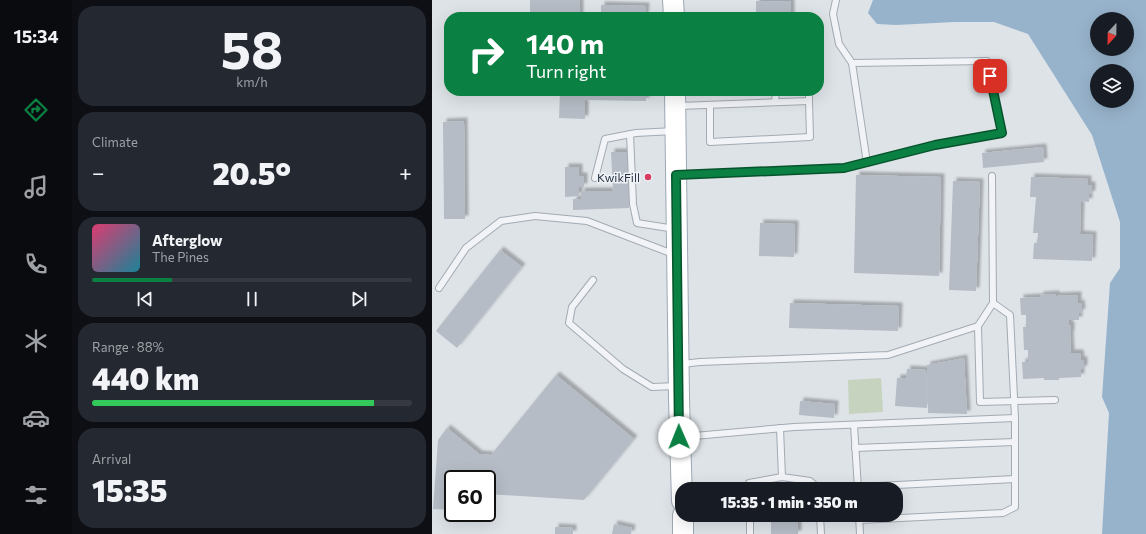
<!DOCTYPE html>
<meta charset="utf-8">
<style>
body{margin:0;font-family:Commissioner,sans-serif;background:#242831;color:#f1f3f6;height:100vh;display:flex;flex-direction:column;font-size:15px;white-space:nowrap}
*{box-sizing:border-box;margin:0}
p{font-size:13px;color:#9ea1a6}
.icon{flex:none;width:22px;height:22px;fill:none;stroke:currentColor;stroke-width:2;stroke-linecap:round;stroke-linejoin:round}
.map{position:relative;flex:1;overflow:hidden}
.drawer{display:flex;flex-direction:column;gap:6px;padding:6px;background:#0d0f14;width:360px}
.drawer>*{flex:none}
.banner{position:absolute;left:12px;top:12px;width:380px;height:84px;border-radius:16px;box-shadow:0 4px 16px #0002;background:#0b8043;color:#fff;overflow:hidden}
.needle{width:26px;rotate:202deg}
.tools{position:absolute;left:658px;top:12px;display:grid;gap:8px}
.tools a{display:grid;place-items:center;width:44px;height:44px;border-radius:50%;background:#171b24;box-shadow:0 4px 16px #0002;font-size:20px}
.speed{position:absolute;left:12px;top:470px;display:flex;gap:8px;font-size:20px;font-weight:700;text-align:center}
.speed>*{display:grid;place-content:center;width:52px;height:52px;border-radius:50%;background:#171b24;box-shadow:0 4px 16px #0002;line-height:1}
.speed .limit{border:2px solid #111;border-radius:6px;background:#fff;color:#111}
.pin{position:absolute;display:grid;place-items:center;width:34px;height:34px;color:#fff;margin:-17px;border-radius:8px;box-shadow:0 2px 6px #0006}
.me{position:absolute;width:44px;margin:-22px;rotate:359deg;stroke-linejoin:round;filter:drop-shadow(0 0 3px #0008)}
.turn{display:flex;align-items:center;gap:14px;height:84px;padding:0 16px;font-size:18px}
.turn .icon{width:52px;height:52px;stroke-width:2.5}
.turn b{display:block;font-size:28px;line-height:34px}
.big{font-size:30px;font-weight:800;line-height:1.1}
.drawer .card{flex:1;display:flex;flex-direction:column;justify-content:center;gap:6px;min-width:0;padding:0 14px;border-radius:16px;background:#242831}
.drawer .dial{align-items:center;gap:0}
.dial b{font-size:52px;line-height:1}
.song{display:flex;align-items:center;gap:12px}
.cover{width:48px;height:48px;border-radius:6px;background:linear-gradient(135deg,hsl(340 70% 55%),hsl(190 70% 35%))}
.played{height:4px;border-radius:2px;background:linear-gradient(90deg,#0b8043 25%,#363941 25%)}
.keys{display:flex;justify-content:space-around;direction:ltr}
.heat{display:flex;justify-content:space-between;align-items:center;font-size:22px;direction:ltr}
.charge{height:6px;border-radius:3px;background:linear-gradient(90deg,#34c759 88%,#363941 0)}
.trip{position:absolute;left:243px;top:482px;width:228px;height:40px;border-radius:16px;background:#171b24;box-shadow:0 4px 16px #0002;font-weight:800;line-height:40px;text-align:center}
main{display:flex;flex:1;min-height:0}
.dock{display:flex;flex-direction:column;width:72px;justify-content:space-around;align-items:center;background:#090b0e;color:#9ea1a6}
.dock .icon{width:28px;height:28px}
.dock .active{color:#0b8043}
.dock b{font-size:18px;color:#f1f3f6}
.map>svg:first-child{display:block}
.green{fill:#c5d3bf}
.water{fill:#97b3cb;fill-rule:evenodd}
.building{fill:#b5bcc5;filter:url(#shadow)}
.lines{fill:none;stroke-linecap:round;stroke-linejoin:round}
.lane-casing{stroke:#a3aab2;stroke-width:8}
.primary-casing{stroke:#9da8b5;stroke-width:22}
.lane{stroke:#f1f3f7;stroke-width:6}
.primary{stroke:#fff;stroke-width:20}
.route-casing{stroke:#07532c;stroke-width:10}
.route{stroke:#0b8043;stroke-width:7}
.poi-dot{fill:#d53c5d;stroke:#eef2f6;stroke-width:1.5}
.labels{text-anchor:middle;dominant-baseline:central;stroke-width:3;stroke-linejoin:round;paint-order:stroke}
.poi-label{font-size:12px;fill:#263140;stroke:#eef2f6;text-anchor:end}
</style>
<main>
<nav class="dock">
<b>15:34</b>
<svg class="icon active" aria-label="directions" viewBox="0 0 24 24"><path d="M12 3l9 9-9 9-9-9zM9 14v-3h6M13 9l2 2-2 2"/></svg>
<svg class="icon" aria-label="music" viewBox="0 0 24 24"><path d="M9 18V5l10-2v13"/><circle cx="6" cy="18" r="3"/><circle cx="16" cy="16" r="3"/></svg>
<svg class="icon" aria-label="phone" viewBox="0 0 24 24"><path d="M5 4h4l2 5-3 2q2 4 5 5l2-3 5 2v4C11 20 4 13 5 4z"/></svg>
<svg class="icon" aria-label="climate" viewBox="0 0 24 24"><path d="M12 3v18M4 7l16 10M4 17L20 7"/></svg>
<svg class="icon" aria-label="car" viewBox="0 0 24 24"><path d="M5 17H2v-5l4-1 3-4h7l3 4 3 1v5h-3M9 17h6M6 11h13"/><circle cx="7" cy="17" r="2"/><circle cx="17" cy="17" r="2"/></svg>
<svg class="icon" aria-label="filters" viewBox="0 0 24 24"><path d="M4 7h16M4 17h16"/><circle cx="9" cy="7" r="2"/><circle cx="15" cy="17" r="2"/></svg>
</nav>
<section class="drawer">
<div class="card dial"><b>58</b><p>km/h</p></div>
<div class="card"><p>Climate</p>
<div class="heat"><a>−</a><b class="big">20.5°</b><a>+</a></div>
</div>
<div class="card">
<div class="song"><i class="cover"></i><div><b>Afterglow</b><p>The Pines</p></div></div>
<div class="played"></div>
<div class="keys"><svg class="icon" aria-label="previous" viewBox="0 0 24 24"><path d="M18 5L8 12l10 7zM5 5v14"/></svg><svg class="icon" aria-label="pause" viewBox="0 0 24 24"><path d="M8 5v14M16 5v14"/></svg><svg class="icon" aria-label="next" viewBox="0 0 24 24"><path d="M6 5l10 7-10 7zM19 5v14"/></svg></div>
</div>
<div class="card"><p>Range · 88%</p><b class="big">440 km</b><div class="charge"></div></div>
<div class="card"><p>Arrival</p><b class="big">15:35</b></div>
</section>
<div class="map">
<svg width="714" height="534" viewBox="0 0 714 534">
<defs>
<filter id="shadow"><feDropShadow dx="3.5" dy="-3.5" stdDeviation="1" flood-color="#0004"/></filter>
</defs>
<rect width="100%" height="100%" fill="#dee3e8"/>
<polygon class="green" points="449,378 451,412 417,414 416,380"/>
<path class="water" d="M 441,0 L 714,0 L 714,534 L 670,534 L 677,413 L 670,397 L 678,283 L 688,268 L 688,222 L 660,135 L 596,34 L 562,22 L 523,22 L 464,25 L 445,24 L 436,13 ZM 665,19 L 695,19 L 695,49 L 665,49 ZM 665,71 L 695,71 L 695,101 L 665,101 Z"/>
<g class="building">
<rect x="98" y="0" width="50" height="17"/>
<rect x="324" y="1" width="35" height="16"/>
<polygon points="169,5 214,6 213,17 169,17"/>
<polygon points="128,91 214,91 214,101 153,100 153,119 127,118"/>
<polygon points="32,121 33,219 12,219 11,122"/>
<polygon points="611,147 612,162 551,168 550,153"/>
<polygon points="179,152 195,152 197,208 141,210 141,199 149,199 149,191 181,191"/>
<polygon points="133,167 147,167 147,176 152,176 152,187 147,187 147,196 133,197"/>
<polygon points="424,175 509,177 507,276 422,273"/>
<polygon points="599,177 656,179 656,185 660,185 660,194 657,194 657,202 649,201 648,234 661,235 660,261 601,259 602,243 605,243 606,233 601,233 604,197 598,197"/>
<polygon points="521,181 548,182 544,291 517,290"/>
<polygon points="328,223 363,224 362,257 327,256"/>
<polygon points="68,250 90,267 25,348 4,331"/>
<polygon points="624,294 624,296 646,295 646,304 649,303 650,312 647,313 647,320 637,320 637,325 639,325 639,334 638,334 639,353 648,353 649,360 652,360 652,369 649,369 649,377 627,378 627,380 612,380 612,378 591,379 590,362 596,362 596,350 592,350 591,327 594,327 594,315 589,315 588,298 608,297 608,295"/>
<polygon points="358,303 467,306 466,331 357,328"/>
<polygon points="532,358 535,414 496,413 495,365"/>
<polygon points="475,369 494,370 495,408 463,406 465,378 474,378"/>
<polygon points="124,375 202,439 152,500 55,494 55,479 21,479 21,510 1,509 6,440 15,428 47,454 59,455"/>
<polygon points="368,401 403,404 402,418 367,415"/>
<rect x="339" y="515" width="27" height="19"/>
<polygon points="182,524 200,528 199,534 180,534"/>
<polygon points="123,527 141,528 141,534 123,534"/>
</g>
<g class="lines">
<defs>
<g id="lane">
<polyline points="404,0 401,14 407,44 420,63"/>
<polyline points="343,102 344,91"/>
<polyline points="278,105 278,142 378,137 377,101"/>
<polyline points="247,106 377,101 377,91"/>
<polyline points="198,134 201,204 205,223 243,229"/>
<polyline points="247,175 412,168 503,145 570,133 555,61 420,63 435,163"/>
<polyline points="560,176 561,303 546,326 548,402 623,400"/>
<polyline points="163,178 173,139 204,133 242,131"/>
<polyline points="161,280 140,307 137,323 191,369 220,387 245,386"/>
<polyline points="7,288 34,248 69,221 103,216 155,221 241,254"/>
<polyline points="250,364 268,362 456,355 546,326"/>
<polyline points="422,425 426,489"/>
<polyline points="348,428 350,477"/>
<polyline points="251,437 362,427 583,418"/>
<polyline points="423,448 583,442"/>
<polyline points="426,487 583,479"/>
<polyline points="317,489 317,483 350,477 378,481 387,489"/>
<polyline points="318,515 318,534"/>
<polyline points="388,515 389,534"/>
<polyline points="427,515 428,534"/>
<polyline points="427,520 571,513 583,507 583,418 578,315 561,303"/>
</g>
<g id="primary">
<polyline points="241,0 242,17"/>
<polyline points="243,91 247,398 250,501"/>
<polyline points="251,515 251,534"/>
</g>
</defs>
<use href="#lane" class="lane-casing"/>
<use href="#primary" class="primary-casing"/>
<use href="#lane" class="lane"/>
<use href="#primary" class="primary"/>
</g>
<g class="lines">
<defs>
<polyline id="route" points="247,437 244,175 412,168 503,145 570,133 558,76"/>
</defs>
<use href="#route" class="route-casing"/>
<use href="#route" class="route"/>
</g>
<circle class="poi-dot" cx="216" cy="177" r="4"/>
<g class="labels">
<g class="poi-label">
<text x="208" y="177">KwikFill</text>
</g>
</g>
</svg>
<div class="tools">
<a><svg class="needle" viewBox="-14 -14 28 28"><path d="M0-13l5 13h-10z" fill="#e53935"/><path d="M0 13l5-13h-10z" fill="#9ea1a6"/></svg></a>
<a><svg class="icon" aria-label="layers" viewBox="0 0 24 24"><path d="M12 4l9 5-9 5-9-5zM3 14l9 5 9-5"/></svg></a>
</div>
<div class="speed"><div class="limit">60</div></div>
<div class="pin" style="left:558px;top:76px;background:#d93025"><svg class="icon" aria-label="arrive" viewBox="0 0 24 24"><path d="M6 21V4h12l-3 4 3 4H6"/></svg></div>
<svg class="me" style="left:247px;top:437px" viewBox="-20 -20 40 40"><circle r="19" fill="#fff"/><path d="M0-13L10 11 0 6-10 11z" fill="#0b8043"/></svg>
<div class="trip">15:35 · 1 min · 350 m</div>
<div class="banner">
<div class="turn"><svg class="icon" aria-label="right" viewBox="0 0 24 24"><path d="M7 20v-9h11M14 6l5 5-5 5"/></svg><div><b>140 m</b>Turn right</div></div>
</div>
</div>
</main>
